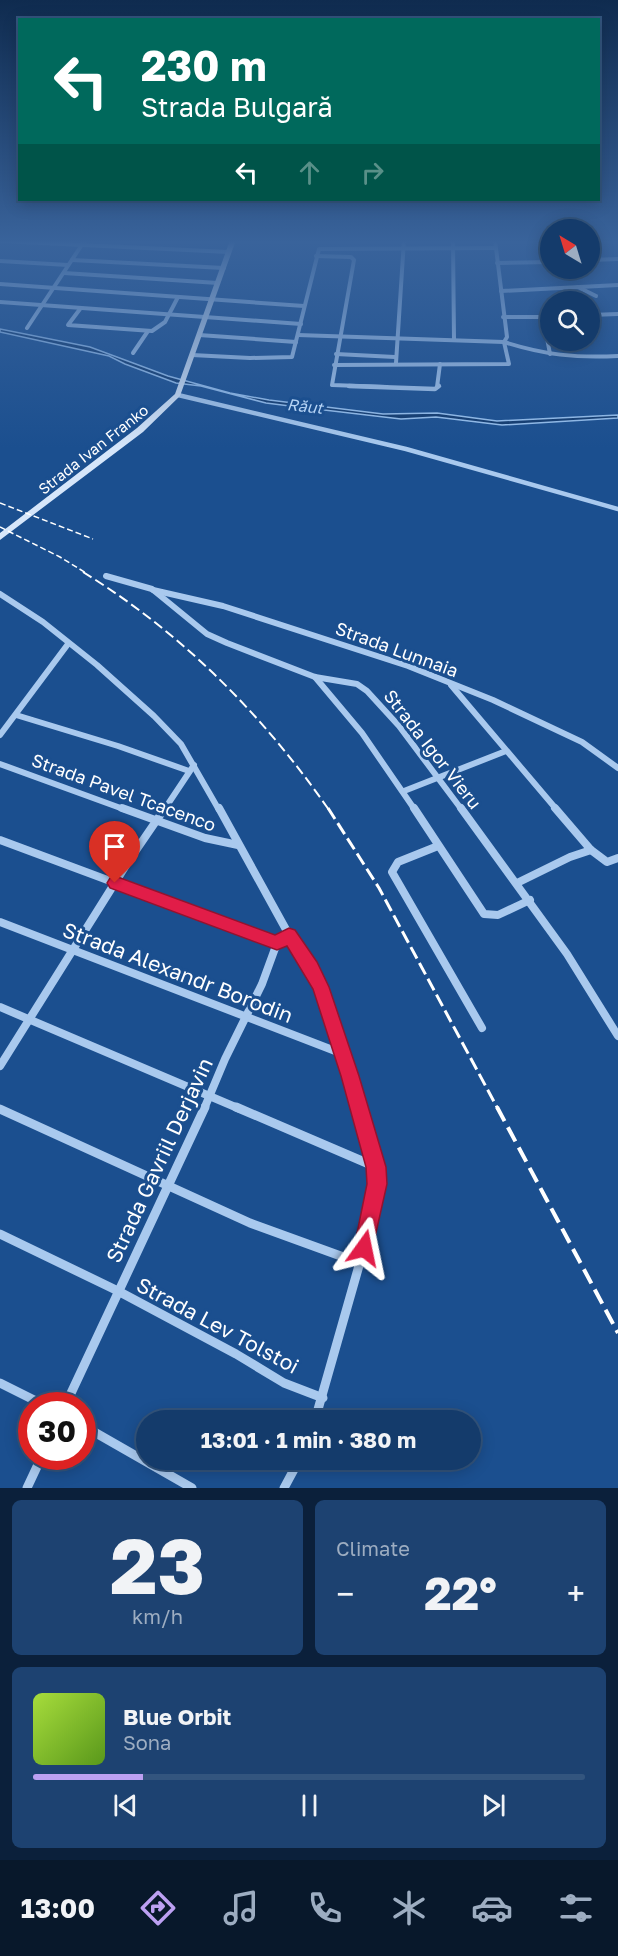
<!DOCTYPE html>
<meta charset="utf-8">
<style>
body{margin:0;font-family:"Golos Text",sans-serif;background:#1d4271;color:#f1f3f6;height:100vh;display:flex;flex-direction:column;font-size:22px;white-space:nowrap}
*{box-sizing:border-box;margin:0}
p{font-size:20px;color:#9dadc1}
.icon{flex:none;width:33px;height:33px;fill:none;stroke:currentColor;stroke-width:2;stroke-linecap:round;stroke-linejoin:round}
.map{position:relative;height:1488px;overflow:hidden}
.sheet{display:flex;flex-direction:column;gap:12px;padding:12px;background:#0b203b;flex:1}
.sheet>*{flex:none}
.top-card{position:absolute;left:18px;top:18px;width:582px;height:183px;border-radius:0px;box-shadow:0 3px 15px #0003,0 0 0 2px #33557e;background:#00695c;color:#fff;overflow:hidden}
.needle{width:39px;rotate:322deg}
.fabs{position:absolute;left:540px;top:219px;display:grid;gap:12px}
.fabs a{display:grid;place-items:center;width:60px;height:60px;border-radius:50%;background:#143b6b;box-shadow:0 3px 15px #0003,0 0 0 2px #33557e;font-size:30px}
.speed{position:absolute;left:18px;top:1392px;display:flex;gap:12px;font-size:30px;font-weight:700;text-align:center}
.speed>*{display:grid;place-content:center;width:78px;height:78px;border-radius:50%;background:#143b6b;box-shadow:0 3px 15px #0003,0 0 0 2px #33557e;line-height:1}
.speed .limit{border:9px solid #d22;background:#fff;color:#111}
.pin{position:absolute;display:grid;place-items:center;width:51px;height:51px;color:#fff;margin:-62px -26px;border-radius:50% 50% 50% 0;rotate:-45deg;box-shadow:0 0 6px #0007}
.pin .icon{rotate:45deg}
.me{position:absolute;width:66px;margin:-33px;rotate:12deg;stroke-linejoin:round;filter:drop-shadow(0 0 4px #0008)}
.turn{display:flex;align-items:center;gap:21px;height:126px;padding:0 24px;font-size:27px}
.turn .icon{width:78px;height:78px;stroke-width:2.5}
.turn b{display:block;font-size:42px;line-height:51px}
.lanes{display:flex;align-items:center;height:57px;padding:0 24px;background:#0003;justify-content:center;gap:30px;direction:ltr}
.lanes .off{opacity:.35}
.big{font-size:45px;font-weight:700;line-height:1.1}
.sheet .widget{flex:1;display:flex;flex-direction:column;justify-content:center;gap:9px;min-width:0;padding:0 21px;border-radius:9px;background:#1d4271}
.sheet .dial{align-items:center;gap:0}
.dial b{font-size:78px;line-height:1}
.song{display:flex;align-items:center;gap:18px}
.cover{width:72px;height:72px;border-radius:9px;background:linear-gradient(135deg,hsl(80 70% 55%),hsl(90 70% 35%))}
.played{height:6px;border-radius:3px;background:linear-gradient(90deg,#bca0f2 20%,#33557e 20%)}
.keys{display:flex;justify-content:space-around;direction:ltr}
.heat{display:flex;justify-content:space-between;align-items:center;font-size:33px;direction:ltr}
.sheet .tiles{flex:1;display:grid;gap:12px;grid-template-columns:1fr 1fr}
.widget:last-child{grid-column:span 2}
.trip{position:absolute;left:136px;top:1410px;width:345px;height:60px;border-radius:30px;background:#143b6b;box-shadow:0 3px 15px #0003,0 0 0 2px #33557e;font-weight:700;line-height:60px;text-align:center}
.tab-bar{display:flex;height:96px;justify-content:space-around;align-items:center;background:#08182b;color:#9dadc1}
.tab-bar .icon{width:42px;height:42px}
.tab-bar .selected{color:#bca0f2}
.tab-bar b{font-size:27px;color:#f1f3f6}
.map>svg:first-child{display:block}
.water{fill:#123a6d;stroke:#9cc4f0;stroke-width:1.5}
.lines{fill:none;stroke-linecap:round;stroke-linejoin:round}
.street-far4{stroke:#a9c9ee;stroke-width:4}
.street-far3{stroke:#a9c9ee;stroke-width:4.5}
.street-far2{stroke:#a9c9ee;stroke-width:6}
.street-far1{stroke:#a9c9ee;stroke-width:8}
.street{stroke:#a9c9ee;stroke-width:9}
.secondary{fill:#d6e6fa;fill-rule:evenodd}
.rail-far3{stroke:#fff;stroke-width:1.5;stroke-dasharray:6 3;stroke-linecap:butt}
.rail-far2{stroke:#fff;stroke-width:2;stroke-dasharray:10 4.5;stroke-linecap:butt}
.rail-far1{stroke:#fff;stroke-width:3;stroke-dasharray:13 5;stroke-linecap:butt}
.rail{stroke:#fff;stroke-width:4;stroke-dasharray:16 7;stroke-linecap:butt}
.route{fill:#e11d48;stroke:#92132f;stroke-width:1.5}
.labels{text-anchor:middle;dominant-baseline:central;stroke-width:6;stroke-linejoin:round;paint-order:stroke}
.far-street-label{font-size:15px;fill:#fff;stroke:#1b4f8f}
.far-water-label{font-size:16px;font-style:italic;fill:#b5d3f5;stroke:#1b4f8f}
.street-label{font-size:18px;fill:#fff;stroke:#1b4f8f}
.near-street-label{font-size:21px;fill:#fff;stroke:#1b4f8f}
</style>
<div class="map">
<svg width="618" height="1488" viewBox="0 0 618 1488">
<rect width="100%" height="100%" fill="#1b4f8f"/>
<polygon class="water" points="0,329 90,347 168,376 230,393 269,400 383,414 437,413 497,421 618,415 618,418 502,425 436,417 401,419 290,406 266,403 201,386 176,383 125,364 109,356 0,332"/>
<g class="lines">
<g class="street-far4">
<polyline points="453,240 454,340"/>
<polyline points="0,241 229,252"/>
<polyline points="539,244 550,243"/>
<polyline points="590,247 596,260"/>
<polyline points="316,256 351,257 354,260 332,385 387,387"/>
<polyline points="72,260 224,268"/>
<polyline points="590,260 618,259"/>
<polyline points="0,261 68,265"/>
<polyline points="497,263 550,262"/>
<polyline points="64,273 218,283"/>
<polyline points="0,284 304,306"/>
<polyline points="578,287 596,296"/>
<polyline points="501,291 618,285"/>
<polyline points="0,302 301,324"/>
<polyline points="80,309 68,325 152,331 165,322 178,297"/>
<polyline points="590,315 618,314"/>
<polyline points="503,317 550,317"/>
<polyline points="543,317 550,354"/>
<polyline points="27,328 85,240"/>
<polyline points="199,335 296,342"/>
<path d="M 298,335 L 504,342 C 545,355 575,358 618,356"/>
<polyline points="133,353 148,331"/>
<polyline points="336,354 395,357"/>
<polyline points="192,355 250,358 292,357 319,249 495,248"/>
<polyline points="396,363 404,240"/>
<polyline points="334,365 509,364 504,342 507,337 495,240"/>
<polyline points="437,387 440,364"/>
</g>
<g class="street-far3">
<polyline points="349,386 435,389 439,386"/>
<polyline points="178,395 406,449 618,509"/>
</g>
<g class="street-far2">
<polyline points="106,576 152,589 207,634 227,643 315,677 357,684 367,691 399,726 462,810"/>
<polyline points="153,590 223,606 408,666 493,700 582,742 618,768"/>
<polyline points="0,594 43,622 97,665 154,716 181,744 219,810"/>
<polyline points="315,677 362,733 415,810"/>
<polyline points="451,685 557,810"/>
<polyline points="16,715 118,746 189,771"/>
<polyline points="0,735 68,644"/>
<polyline points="0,764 126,810"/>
<polyline points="404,791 506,751"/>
<polyline points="164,810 194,765"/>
</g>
<g class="street-far1">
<polyline points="122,808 205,838 238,845"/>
<polyline points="219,808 294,944 316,977 335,1027 359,1109"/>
<polyline points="414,808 484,914 498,915 530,900"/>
<polyline points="461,808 567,954 618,1036"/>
<polyline points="555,808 591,850 607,862 618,858"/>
<polyline points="0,840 277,943"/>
<polyline points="438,846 398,862 392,872 482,1028"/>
<polyline points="517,883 570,857 591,850"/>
<polyline points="0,922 343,1054"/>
<polyline points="0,1007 240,1109"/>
<polyline points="0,1066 128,862 165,808"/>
<polyline points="204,1109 225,1059 262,984 277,943 289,935"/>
</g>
<g class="street">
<polyline points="236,1107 376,1167"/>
<polyline points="0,1109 250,1223 360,1263"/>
<polyline points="0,1234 118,1291 236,1354 284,1383 323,1398"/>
<polyline points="0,1383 46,1406"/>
<polyline points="65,1406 205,1107"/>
<polyline points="315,1420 364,1248 377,1184 376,1167 359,1107"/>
<polyline points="82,1425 192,1488"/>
<polyline points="27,1488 42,1456"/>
<polyline points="284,1488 299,1460"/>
</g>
<polygon class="secondary" points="230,240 236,240 180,396 143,432 0,540 0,533 137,428 175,394"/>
<g class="rail-far3">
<polyline points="0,503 93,539"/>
<polyline points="0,527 60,557 86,573"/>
</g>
<path class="rail-far2" d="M 83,572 C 182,633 263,715 329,810"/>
<polyline class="rail-far1" points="328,808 379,888 498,1109"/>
<polyline class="rail" points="497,1107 618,1333"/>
</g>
<linearGradient id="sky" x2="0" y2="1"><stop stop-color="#0f2b4f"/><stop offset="0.54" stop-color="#39639b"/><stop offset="1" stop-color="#39639b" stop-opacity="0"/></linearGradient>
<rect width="618" height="448" fill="url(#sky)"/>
<polygon class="route" points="115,876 275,935 289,928 295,930 317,962 329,987 359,1076 386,1167 387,1184 371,1255 364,1258 357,1255 354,1248 367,1184 366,1167 341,1076 313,989 287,946 277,950 110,888 107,883 110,878"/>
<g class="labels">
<g class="far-street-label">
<text transform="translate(93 449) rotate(-38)">Strada Ivan Franko</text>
</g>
<g class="far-water-label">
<text transform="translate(305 406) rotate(6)">Răut</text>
</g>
<g class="street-label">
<text transform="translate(397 649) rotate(20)">Strada Lunnaia</text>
<text transform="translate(433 749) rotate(52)">Strada Igor Vieru</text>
<text transform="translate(124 792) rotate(20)">Strada Pavel Tcacenco</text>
</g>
<g class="near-street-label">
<text transform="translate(178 972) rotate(21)">Strada Alexandr Borodin</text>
<text transform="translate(159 1160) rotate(-65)">Strada Gavriil Derjavin</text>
<text transform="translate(218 1325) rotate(28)">Strada Lev Tolstoi</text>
</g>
</g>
</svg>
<div class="fabs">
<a><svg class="needle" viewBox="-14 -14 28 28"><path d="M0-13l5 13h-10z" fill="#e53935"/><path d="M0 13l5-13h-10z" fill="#9dadc1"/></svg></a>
<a><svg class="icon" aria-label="search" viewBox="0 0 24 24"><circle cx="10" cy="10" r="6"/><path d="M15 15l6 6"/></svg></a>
</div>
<div class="speed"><div class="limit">30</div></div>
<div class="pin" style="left:115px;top:883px;background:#d93025"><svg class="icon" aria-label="arrive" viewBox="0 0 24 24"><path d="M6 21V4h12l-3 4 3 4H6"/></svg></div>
<svg class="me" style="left:364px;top:1248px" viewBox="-20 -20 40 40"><path d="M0-17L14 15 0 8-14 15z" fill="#e11d48" stroke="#fff" stroke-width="4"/></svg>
<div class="trip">13:01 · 1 min · 380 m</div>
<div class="top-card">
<div class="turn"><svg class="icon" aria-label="left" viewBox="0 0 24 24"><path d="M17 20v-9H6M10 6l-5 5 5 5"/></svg><div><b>230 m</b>Strada Bulgară</div></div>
<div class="lanes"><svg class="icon" aria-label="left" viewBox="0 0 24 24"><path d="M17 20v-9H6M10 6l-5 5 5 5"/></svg><svg class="icon off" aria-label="ahead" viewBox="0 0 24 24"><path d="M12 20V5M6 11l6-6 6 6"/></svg><svg class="icon off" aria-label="right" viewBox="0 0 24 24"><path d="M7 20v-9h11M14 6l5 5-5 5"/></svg></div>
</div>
</div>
<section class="sheet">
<div class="tiles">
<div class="widget dial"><b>23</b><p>km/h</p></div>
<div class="widget"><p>Climate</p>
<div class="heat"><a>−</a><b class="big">22°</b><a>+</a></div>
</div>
<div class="widget">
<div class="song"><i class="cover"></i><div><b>Blue Orbit</b><p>Sona</p></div></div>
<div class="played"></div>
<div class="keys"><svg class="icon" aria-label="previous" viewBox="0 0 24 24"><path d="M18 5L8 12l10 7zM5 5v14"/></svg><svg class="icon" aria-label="pause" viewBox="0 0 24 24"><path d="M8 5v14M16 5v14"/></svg><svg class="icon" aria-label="next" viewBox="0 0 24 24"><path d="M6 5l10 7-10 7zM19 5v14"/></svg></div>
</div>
</div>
</section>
<nav class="tab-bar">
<b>13:00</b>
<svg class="icon selected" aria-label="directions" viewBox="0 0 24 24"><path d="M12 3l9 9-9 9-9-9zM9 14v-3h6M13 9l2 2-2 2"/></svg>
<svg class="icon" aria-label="music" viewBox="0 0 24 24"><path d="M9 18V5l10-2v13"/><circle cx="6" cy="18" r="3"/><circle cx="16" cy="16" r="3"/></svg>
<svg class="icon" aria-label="phone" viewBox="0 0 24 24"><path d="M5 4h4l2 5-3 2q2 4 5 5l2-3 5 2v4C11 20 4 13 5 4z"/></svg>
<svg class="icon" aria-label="climate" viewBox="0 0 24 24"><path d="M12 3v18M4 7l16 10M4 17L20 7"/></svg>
<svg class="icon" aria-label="car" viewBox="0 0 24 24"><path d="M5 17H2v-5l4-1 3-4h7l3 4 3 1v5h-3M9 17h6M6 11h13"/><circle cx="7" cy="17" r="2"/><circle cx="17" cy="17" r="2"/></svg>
<svg class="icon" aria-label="filters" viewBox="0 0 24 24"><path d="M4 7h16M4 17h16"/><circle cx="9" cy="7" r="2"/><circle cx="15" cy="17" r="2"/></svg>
</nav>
